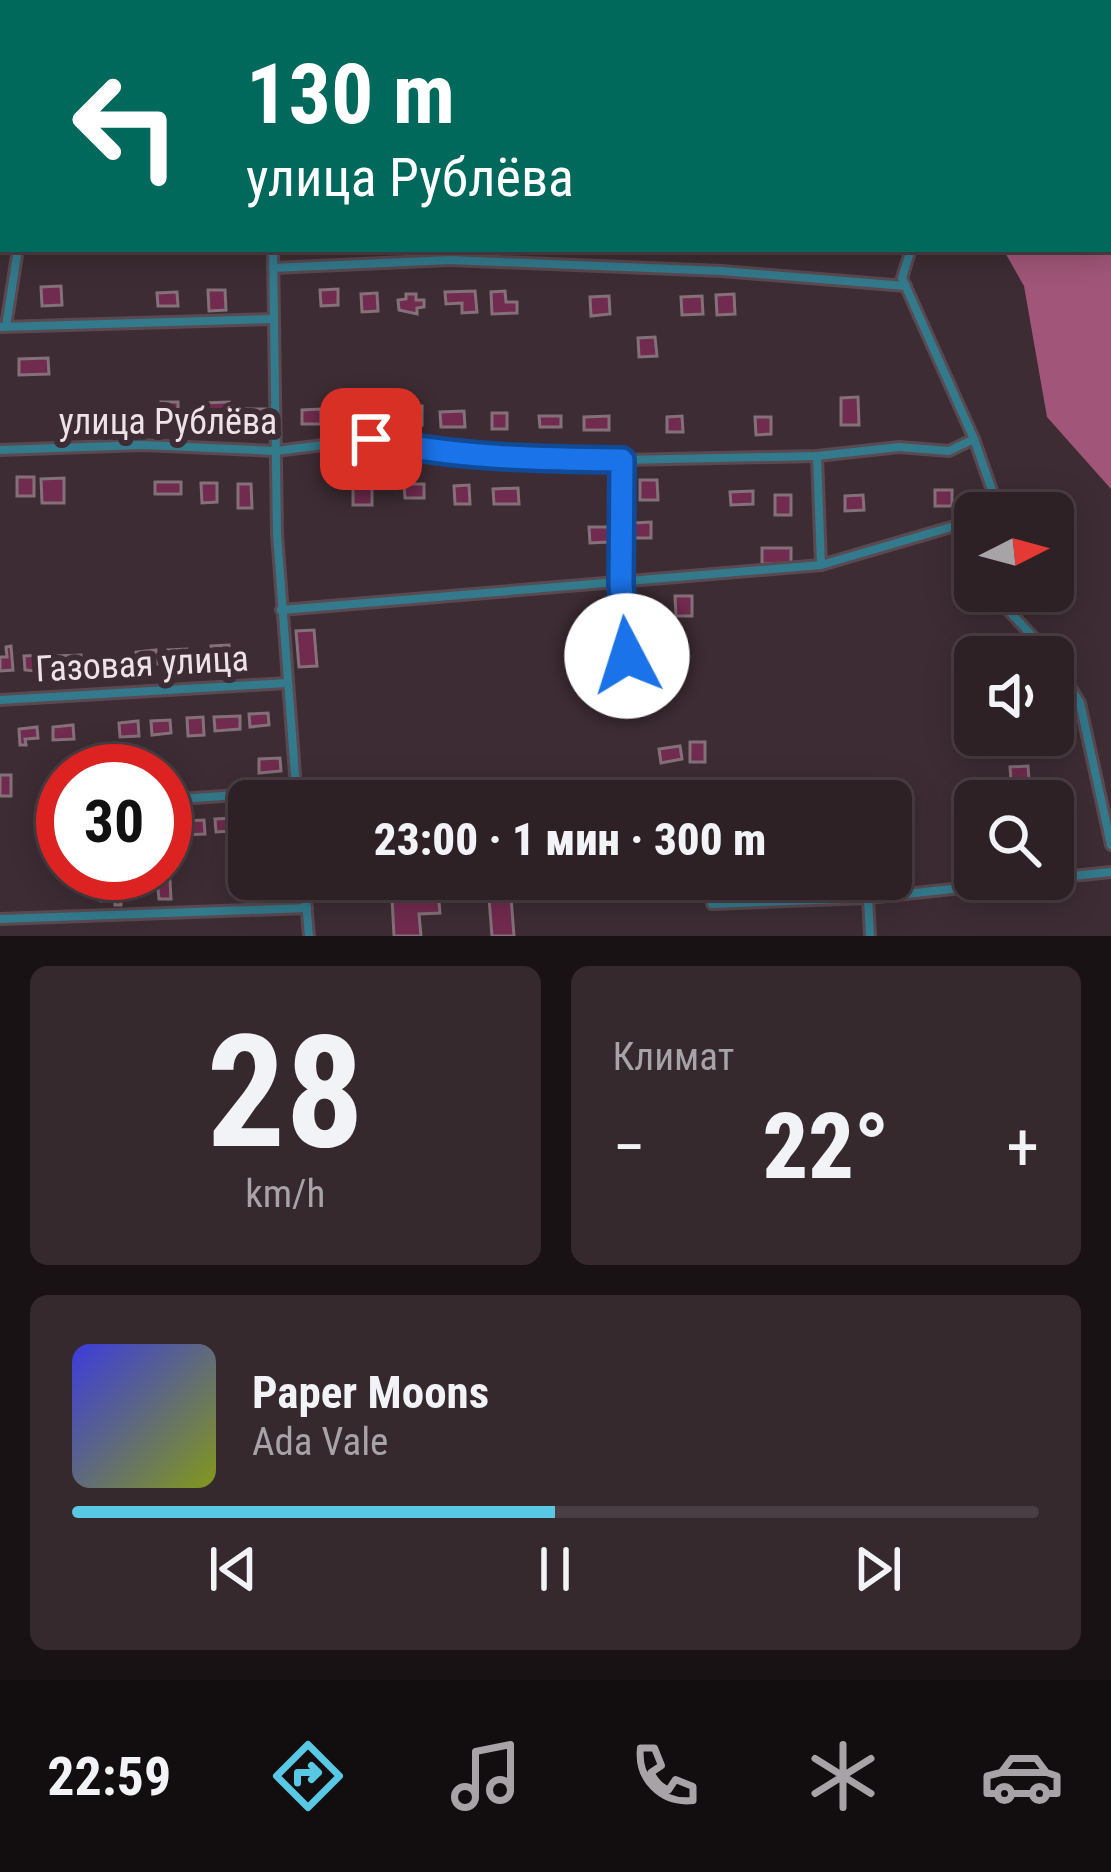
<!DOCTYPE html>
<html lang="ru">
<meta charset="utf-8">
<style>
body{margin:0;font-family:"Roboto Condensed",sans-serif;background:#36292e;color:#f1f3f6;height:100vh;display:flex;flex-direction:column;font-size:45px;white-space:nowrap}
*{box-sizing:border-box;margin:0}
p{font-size:39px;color:#a7a3a7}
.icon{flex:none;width:66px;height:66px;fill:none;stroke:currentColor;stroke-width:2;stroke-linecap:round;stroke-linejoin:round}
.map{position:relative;height:936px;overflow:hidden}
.details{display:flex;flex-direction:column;gap:30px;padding:30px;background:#191215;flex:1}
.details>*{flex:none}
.guide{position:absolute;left:0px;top:0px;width:1113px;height:252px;box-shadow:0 6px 30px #0003,0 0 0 3px #493e43;background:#00695c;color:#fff;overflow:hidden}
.needle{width:78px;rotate:84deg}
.tools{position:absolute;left:954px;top:492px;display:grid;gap:24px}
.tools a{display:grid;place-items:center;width:120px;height:120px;border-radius:18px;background:#2e2126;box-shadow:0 6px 30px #0003,0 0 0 3px #493e43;font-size:60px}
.speed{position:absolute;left:36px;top:744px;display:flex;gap:24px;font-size:60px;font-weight:700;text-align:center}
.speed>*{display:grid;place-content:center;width:156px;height:156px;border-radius:50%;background:#2e2126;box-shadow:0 6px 30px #0003,0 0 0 3px #493e43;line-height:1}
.speed .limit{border:18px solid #d22;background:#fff;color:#111}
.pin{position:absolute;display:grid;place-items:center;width:102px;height:102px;color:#fff;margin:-51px;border-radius:24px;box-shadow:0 6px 18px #0006}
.me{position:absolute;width:132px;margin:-66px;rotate:355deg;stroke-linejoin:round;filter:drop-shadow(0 0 9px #0008)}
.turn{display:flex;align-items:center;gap:42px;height:252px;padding:0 48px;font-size:54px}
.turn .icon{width:156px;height:156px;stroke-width:2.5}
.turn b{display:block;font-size:84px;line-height:102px}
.big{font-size:90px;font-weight:800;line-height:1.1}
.details .widget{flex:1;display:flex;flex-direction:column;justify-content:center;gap:18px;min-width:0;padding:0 42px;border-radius:18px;background:#36292e}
.details .dial{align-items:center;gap:0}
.dial b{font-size:156px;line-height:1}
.song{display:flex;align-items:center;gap:36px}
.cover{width:144px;height:144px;border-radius:18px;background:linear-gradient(135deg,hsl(240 70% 55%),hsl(70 70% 35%))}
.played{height:12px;border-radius:6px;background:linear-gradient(90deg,#59c8e4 50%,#493e43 50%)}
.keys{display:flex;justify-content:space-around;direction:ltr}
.heat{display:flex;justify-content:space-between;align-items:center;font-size:66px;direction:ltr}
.details .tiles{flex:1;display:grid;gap:30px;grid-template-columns:1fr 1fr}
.widget:last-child{grid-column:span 2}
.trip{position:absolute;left:228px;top:780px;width:684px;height:120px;border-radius:18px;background:#2e2126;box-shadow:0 6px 30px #0003,0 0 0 3px #493e43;font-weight:800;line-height:120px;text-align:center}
.menu{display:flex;height:192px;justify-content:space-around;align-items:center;background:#120d0f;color:#a7a3a7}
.menu .icon{width:84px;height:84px}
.menu .selected{color:#59c8e4}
.menu b{font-size:54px;color:#f1f3f6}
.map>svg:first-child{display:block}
.water{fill:#a15679}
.building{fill:#712b4e;stroke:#837078;stroke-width:3}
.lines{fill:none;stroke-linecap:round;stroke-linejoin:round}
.minor-casing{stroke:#594950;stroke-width:14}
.minor{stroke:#337a8c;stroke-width:8}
.route-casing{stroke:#114b97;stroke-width:30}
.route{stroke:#1a73e8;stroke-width:21}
.labels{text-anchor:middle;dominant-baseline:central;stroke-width:12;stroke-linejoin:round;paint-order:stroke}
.street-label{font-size:36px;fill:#ede2e6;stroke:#3d2c33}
</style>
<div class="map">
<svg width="1111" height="936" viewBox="0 0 1111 936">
<rect width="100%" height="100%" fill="#3d2c33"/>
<polygon class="water" points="906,0 1111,0 1111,489 1047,417 1024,286 1003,249 1110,249 1110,3"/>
<g class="building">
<polygon points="61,286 62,305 42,306 41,287"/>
<polygon points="338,289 338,305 321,306 320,290"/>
<polygon points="208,290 225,290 226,310 209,311"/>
<polygon points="475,291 477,312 462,313 462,303 446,304 445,292"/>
<polygon points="505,291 506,302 517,302 517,313 492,314 491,292"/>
<polygon points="177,292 178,306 158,306 157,293"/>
<polygon points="377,293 378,311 362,312 361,294"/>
<polygon points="406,294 416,294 416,300 424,300 424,307 417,308 417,314 399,310 398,300 406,299"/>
<polygon points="734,294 735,314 717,315 716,295"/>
<polygon points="609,296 610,314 591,316 590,297"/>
<polygon points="702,296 703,314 682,315 681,297"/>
<polygon points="655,337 657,356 639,357 638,338"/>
<polygon points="48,358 49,374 19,375 19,359"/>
<polygon points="858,397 859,425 841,425 841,398"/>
<polygon points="161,402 178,402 178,419 161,420"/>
<polygon points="229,402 229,417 202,418 202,403"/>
<polygon points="422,406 422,425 395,426 395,414 405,414 404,407"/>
<polygon points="240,409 266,409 266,423 241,423"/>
<polygon points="321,409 321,424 302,424 302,410"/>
<rect x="358" y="411" width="29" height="10"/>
<polygon points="464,411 465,427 441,427 440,412"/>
<rect x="492" y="413" width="15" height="16"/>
<polygon points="539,416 561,416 561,427 540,427"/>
<polygon points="609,416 609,430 584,430 584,417"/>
<polygon points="682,416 683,432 667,432 667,417"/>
<polygon points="755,417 771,417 771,434 756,435"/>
<rect x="17" y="477" width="17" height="19"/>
<polygon points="64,478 64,503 42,503 41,479"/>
<polygon points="640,480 657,480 658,500 640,500"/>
<rect x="155" y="482" width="26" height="12"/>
<polygon points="201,483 217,483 217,502 202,503"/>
<rect x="353" y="483" width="19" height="22"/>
<polygon points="238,484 251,484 252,508 238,508"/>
<polygon points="404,484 424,484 424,498 405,498"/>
<polygon points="469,485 470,504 455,504 454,486"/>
<polygon points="518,488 519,504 494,504 493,489"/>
<rect x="935" y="490" width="17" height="16"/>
<polygon points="753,491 753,504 731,505 730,492"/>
<rect x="775" y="495" width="16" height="20"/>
<polygon points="863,495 864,510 845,511 845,496"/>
<polygon points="651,522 651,538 634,538 634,523"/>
<polygon points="589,527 608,527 609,542 590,543"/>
<polygon points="762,548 791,548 791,563 762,564"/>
<polygon points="675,596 692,596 692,616 676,616"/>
<polygon points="314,630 317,666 299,667 296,631"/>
<polygon points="229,645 230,660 212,662 211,646"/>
<polygon points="11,646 13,670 0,671 0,657 7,657 6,647"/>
<polygon points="187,649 188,662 169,664 168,650"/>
<polygon points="156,650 157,664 137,666 136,652"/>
<polygon points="44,655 45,672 25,670 24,656"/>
<polygon points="81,655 82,666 59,667 58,656"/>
<polygon points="268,713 269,725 250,727 249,714"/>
<polygon points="240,716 240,729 215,731 214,717"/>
<polygon points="203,717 204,735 188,736 187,718"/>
<polygon points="170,720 171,733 152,735 151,721"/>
<polygon points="138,721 139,736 120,737 119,723"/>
<polygon points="73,725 74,739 53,740 53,727"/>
<polygon points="37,727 38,738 25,739 26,745 20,745 19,729"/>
<rect x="690" y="742" width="15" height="20"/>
<polygon points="680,746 682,759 661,763 659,749"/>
<polygon points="280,758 281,771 259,773 259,759"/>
<polygon points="1028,766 1029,780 1011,781 1010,767"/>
<rect x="0" y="775" width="11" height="21"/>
<polygon points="233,818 233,831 216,832 215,819"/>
<polygon points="204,820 205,834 182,835 181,821"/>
<polygon points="391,879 437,879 440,913 419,914 421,936 394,936"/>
<polygon points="157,880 170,880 171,899 159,899"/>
<polygon points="114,882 120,882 121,905 115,905 115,900 101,901 100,889 114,888"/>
<polygon points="511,897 514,936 492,936 489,898"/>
</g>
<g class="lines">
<defs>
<g id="minor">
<polyline points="20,0 37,3"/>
<polyline points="827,0 827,3"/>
<polyline points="871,0 872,3"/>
<polyline points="286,3 287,0"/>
<polyline points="273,249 277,534 297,801"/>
<polyline points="911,249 902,278 974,439 1000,513"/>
<polyline points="273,268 450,260 722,271 906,286"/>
<polyline points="6,326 18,249"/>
<polyline points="0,327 274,319"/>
<polyline points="0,450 143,445 276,451 371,439 427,451 493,458 622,460 817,456 899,447 949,451 974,439"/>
<polyline points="622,460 621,583 630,693"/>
<polyline points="982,513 996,500"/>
<polyline points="821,565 975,520"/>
<polyline points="1008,591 1009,611 1052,657"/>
<polyline points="281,610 821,565 817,456"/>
<polyline points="1053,659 1080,703 1111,845"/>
<polyline points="0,700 287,683"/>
<polyline points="165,800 297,791"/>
<polyline points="1053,878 1111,872"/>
<polyline points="304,879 309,936"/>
<polyline points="868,898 870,936"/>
<polyline points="712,904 868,898 1047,879"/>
<polyline points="0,919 307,908"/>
</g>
</defs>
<use href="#minor" class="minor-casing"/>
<use href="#minor" class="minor"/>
</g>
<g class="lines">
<defs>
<path id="route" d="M 371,439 C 455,458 537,459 622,460 L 621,584 L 627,656"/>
</defs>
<use href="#route" class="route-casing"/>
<use href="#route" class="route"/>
</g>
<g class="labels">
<g class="street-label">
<text x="168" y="422">улица Рублёва</text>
<text transform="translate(142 664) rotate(-3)">Газовая улица</text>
</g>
</g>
</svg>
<div class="tools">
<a><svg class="needle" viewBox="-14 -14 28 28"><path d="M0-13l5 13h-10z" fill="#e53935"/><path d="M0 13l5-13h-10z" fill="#a7a3a7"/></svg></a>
<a><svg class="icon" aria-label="sound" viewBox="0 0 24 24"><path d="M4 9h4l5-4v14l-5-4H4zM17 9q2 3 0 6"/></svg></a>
<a><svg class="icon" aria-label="search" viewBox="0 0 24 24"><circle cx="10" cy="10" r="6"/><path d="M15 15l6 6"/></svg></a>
</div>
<div class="speed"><div class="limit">30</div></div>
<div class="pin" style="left:371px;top:439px;background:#d93025"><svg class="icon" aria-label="arrive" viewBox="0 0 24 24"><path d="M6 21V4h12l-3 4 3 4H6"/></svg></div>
<svg class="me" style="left:627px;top:656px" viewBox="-20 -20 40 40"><circle r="19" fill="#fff"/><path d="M0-13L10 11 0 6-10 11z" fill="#1a73e8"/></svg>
<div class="trip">23:00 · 1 мин · 300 m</div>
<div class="guide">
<div class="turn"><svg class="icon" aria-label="left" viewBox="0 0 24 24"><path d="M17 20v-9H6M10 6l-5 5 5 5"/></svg><div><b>130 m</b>улица Рублёва</div></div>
</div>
</div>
<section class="details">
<div class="tiles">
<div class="widget dial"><b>28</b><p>km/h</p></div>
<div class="widget"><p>Климат</p>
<div class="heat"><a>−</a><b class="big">22°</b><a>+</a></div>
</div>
<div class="widget">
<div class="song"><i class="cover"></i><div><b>Paper Moons</b><p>Ada Vale</p></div></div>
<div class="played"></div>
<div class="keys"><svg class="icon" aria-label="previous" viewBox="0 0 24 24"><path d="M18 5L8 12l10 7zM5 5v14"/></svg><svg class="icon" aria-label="pause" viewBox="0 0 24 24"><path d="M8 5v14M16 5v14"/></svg><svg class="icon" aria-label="next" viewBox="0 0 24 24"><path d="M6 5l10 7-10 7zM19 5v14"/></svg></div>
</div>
</div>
</section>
<nav class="menu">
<b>22:59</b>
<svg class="icon selected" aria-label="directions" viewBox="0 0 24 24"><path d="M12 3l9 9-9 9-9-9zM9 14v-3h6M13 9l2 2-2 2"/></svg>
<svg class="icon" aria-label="music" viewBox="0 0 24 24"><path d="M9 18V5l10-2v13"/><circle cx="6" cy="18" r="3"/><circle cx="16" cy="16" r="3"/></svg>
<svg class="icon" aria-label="phone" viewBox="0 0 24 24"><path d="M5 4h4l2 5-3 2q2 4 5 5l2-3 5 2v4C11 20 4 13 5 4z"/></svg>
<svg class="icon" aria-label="climate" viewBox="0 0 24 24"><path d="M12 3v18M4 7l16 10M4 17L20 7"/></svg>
<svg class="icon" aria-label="car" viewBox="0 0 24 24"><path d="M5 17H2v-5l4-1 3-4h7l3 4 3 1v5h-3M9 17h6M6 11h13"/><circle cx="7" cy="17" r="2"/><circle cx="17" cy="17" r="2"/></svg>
</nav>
